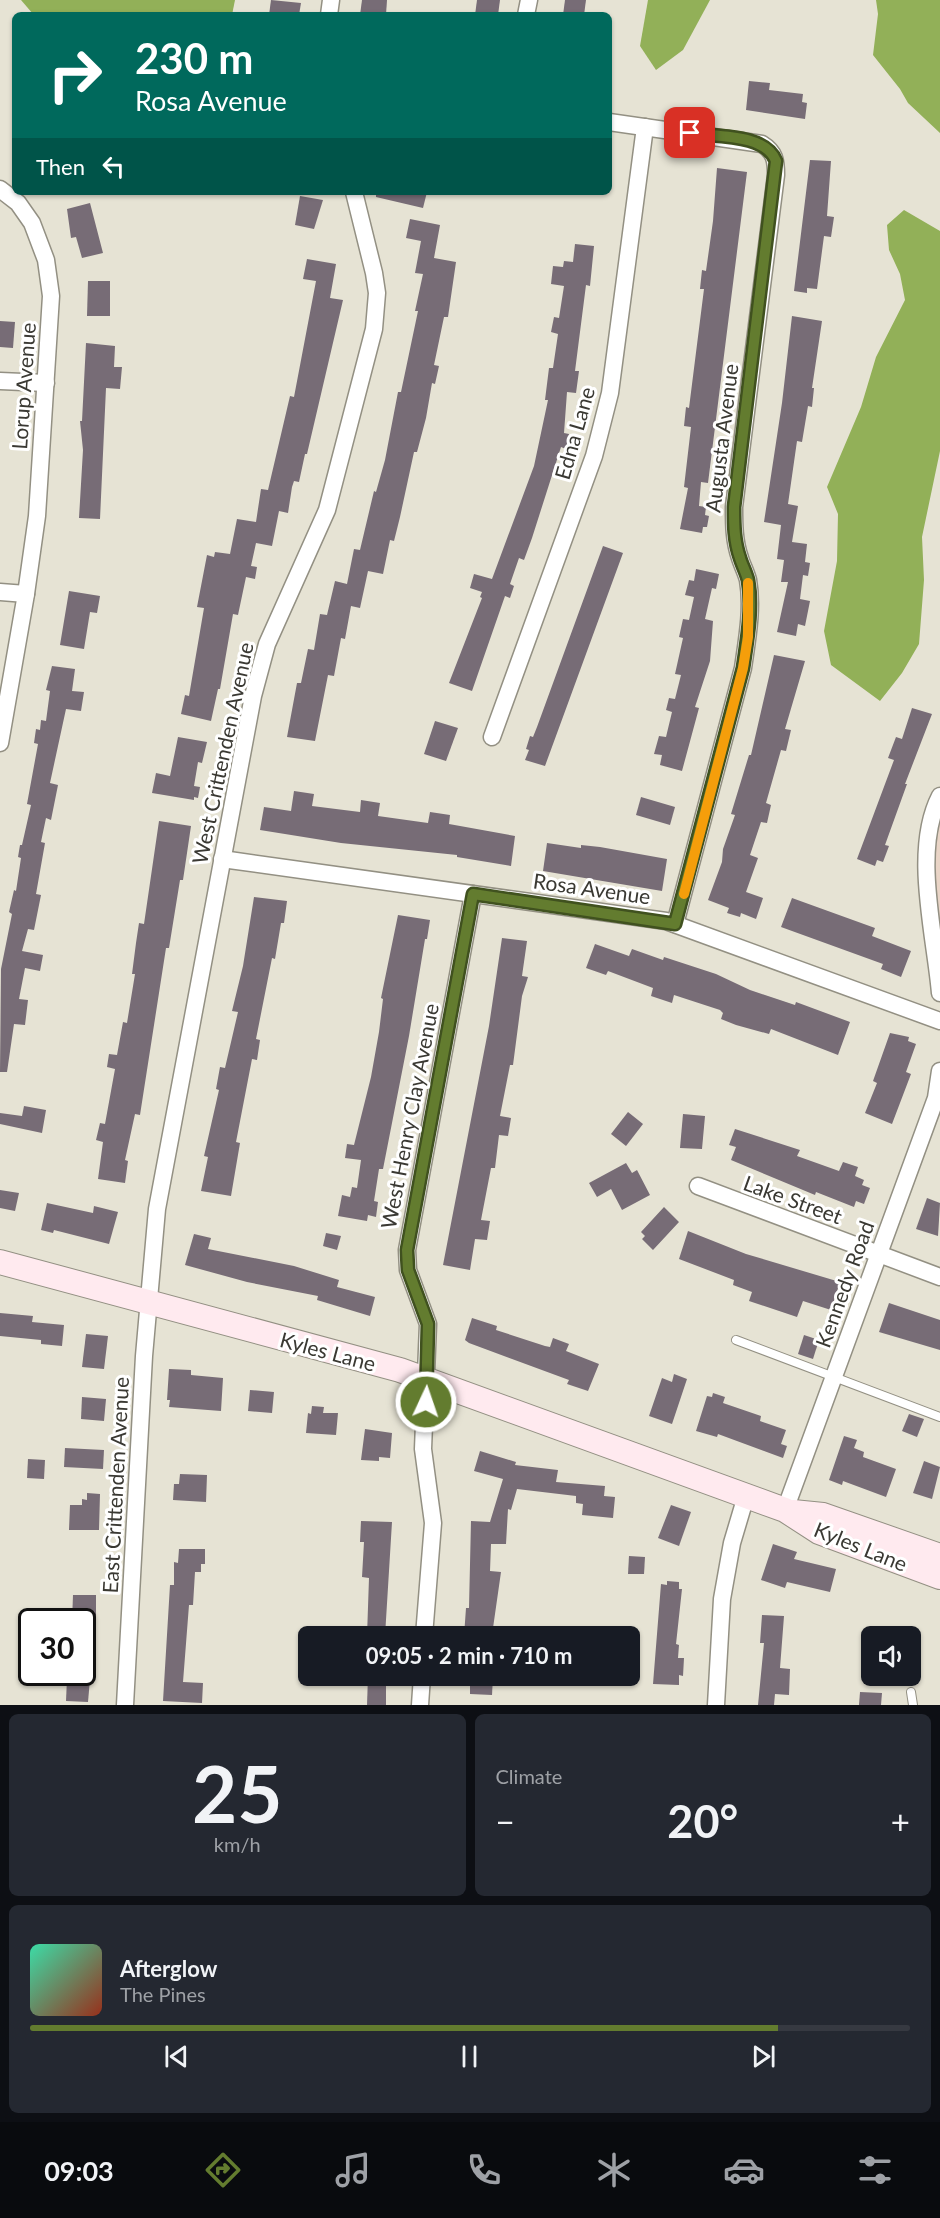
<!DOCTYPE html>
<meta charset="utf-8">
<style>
body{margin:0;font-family:Lato,sans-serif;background:#242831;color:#f1f3f6;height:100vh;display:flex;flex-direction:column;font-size:22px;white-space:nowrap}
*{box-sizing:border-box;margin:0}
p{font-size:20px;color:#9ea1a6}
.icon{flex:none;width:33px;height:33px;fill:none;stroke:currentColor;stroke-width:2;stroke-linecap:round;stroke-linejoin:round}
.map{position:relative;height:1705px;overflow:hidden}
.sheet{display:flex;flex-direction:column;gap:9px;padding:9px;background:#0d0f14;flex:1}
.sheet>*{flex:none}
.banner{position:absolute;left:12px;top:12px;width:600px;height:183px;border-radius:9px;box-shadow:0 2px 4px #0004;background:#00695c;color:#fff;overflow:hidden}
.fabs{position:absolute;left:861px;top:1626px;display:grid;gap:12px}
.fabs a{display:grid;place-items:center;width:60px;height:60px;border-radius:9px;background:#171b24;box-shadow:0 2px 4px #0004;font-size:30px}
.speed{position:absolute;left:18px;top:1608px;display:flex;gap:12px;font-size:30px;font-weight:700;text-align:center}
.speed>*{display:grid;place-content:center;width:78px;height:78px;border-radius:50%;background:#171b24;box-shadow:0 2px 4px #0004;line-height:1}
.speed .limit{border:3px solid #111;border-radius:9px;background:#fff;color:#111}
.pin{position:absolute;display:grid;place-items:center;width:51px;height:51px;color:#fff;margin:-26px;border-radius:12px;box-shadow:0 3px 9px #0006}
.me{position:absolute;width:66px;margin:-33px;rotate:3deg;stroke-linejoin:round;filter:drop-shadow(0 0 4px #0008)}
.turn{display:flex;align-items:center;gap:21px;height:126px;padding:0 24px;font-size:27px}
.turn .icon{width:78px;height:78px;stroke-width:2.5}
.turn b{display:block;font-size:42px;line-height:51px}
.then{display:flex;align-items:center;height:57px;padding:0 24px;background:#0003;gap:12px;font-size:22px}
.big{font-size:45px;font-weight:700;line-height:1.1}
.sheet .widget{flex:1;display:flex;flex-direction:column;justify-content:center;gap:9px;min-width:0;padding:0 21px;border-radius:9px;background:#242831}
.sheet .dial{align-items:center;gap:0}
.dial b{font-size:78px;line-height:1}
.song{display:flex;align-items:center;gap:18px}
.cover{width:72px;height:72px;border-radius:9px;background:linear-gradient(135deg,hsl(160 70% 55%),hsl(10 70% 35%))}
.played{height:6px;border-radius:3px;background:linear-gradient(90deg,#637c2f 85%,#363941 85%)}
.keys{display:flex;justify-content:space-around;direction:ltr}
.heat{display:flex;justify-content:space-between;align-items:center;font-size:33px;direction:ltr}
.sheet .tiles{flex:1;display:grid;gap:9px;grid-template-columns:1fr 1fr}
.widget:last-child{grid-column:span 2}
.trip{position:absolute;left:298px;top:1626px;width:342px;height:60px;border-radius:9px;background:#171b24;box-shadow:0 2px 4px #0004;font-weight:700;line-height:60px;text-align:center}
.tab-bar{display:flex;height:96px;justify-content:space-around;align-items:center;background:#090b0e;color:#9ea1a6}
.tab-bar .icon{width:42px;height:42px}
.tab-bar .on{color:#637c2f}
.tab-bar b{font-size:27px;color:#f1f3f6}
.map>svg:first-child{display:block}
.commercial{fill:#e9d4c6}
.forest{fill:#92b058}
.building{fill:#776c76}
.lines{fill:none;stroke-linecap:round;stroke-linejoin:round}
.service-casing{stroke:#939083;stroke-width:10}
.minor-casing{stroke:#939083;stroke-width:19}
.secondary-casing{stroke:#939083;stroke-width:26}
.service{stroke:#fff;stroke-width:8}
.minor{stroke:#fff;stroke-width:16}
.secondary{stroke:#ffeaef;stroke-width:24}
.route-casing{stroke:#40511f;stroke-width:15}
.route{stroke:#637c2f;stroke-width:10}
.slow{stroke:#f59e0b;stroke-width:10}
.labels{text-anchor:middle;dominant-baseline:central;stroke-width:6;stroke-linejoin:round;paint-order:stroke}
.street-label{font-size:21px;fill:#3a3933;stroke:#fff}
</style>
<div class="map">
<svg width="940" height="1705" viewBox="0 0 940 1705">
<rect width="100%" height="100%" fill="#e6e3d4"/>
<polygon class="commercial" points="940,796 940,966 927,881"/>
<g class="forest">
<polygon points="21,0 235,0 232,15 44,15 33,14"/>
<polygon points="648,0 710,0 683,50 656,70 640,46"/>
<polygon points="876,0 940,0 940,133 908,103 900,89 873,55 878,14"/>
<polygon points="904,210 940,231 940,451 922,537 924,580 919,644 902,673 880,701 831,665 824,631 837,561 838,514 827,487 861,407 876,357 905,300 900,274 889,250 887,225"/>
</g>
<g class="building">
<polygon points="271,0 301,3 299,15 269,15"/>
<polygon points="362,0 387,0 386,15 360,15"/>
<polygon points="477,0 500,0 498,15 475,15"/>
<polygon points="565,0 586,0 584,15 563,15"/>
<polygon points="749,81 770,83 769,90 803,94 802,102 807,103 805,119 746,110"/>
<polygon points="810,160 831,161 827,216 834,217 831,237 824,236 817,289 807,288 807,293 794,291"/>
<polygon points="717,168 747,172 708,483 701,482 699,506 706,507 705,515 709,516 707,527 703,527 702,533 680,529 688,488 684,487 691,427 684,426 686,407 689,408 704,289 700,289 702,270 706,271 713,221"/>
<polygon points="376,192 427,192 423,208 376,197"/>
<polygon points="300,196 323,200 314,229 295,225"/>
<polygon points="90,203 103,253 82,258 76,237 71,238 67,209"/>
<polygon points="410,219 440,225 434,258 456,262 448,317 444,317 434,365 439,366 435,384 432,383 426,418 417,452 414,452 400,517 394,541 390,540 383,574 368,571 360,608 351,606 345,639 341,638 334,676 328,675 315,741 287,737 297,683 301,683 308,649 314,650 320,614 327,615 335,581 347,584 354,549 360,550 374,491 376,492 385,460 398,392 401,392 418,311 415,311 423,274 415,273 421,241 406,238"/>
<polygon points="575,244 594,246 590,286 586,285 575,371 579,371 576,393 567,392 564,433 569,434 566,449 561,447 532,538 524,560 519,558 510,584 514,586 510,598 505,596 472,691 449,683 482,598 480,597 482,592 470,588 474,574 492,579 534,466 548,400 545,400 549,368 553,368 558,334 551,332 554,317 559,318 564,286 551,284 553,266 563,267 564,261 573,262"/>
<polygon points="307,259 336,264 330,298 343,300 307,454 305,454 299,482 294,481 292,487 288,513 279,511 272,546 256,543 251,566 257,567 255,579 246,577 238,615 233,614 220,689 218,689 211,721 181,714 185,695 189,696 204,608 197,607 207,555 214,557 215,552 230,554 237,519 256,522 261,489 268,490 290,396 294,397 316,281 303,279"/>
<polygon points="88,281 110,281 110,316 87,316"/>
<polygon points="792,316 822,321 812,388 814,388 812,407 808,406 802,442 797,441 788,504 798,506 792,542 807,544 805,562 810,563 808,576 803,575 800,599 810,601 805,626 798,624 796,636 777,632 788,582 781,582 784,560 777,559 781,525 764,522 782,403"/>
<polygon points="0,321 15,322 13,348 0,347"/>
<polygon points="86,343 115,346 114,367 122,367 120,389 106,388 100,519 79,518 83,450 80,421 82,421"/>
<polygon points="603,546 623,553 545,766 525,760 529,750 526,749 530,736 533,737 537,727"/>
<polygon points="696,569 719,574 716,589 712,588 705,619 713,621 710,661 695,707 699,708 682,771 660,765 662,755 654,754 659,736 666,737 672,712 666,710 669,698 675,699 681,675 675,674 683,638 679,637 683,619 689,620 694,597 685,595 689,580 694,581"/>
<polygon points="69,591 100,596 97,613 90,612 84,649 60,645"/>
<polygon points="774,655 805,661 785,729 791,730 786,751 781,750 766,803 771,805 767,823 761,822 750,855 758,858 746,892 763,898 756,919 741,913 740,917 727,913 729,908 708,900 722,862 723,849 735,815 731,814 749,755 751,755"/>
<polygon points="52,666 75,669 72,691 84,692 81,711 66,709 50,783 58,785 51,820 46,818 41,842 45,843 36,894 41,895 34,930 28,929 22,951 43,955 40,971 25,968 19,999 28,1000 25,1025 14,1024 7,1072 0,1072 1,969 12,914 9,912 14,890 16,891 21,858 18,857 20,845 22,845 31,805 27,804 38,744 34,743 36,729 40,730 41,720 46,721 50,691 46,690"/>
<polygon points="912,708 932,714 905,784 907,784 885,845 889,846 883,862 877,860 875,866 857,859 894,760 888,758 896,737 902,739"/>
<polygon points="435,721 458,728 446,761 424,754"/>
<polygon points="178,737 207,742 202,763 198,762 194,786 200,787 198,798 194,797 194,800 152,793 156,773 170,776"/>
<polygon points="294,791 314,794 312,806 360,812 361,800 380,803 378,816 428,823 430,812 450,815 449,824 515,836 511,866 457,857 457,855 341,843 260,830 264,807 291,811"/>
<polygon points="641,797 675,807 670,825 636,815"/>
<polygon points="159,821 191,826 183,880 180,880 169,948 166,948 140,1115 135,1114 125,1160 128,1161 125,1183 98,1179 103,1142 96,1140 100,1123 105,1124 115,1069 107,1067 109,1054 117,1055 123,1022 127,1023 135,974 132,974 136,943 139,923 144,924"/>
<polygon points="547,843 581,848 581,845 600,847 667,859 662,891 543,871"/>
<polygon points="254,897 287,901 284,923 281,923 275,959 272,958 256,1039 260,1040 257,1060 252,1059 236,1142 240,1143 231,1196 201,1191 208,1157 204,1156 219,1090 216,1089 220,1067 225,1068 238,1012 232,1011 243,966"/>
<polygon points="792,898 875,928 872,936 911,951 901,977 881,969 883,964 781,927"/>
<polygon points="398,915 430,920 427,939 425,939 409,1036 383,1169 379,1169 374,1201 378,1202 376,1217 368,1215 367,1221 338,1216 342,1195 350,1197 352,1187 357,1188 361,1160 345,1158 347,1144 354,1145 371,1077 379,1032 383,999 381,998"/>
<polygon points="502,938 527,941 522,976 528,977 522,996 513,1065 510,1065 500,1116 511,1118 508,1136 499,1135 495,1168 491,1168 481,1220 490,1221 487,1240 475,1239 470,1270 443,1265 489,1026"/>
<polygon points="595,944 629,956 632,949 663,960 664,957 716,974 750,990 795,1005 796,1002 850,1022 838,1055 771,1029 769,1034 736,1025 721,1019 723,1013 720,1010 674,995 672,1003 651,996 653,988 608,971 606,975 586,968"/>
<polygon points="890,1033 909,1037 908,1041 916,1044 906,1072 911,1074 892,1124 865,1113 877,1083 873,1081"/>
<polygon points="24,1106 46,1110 42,1133 0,1124 0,1113 22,1116"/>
<polygon points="628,1112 643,1124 626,1146 611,1134"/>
<polygon points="683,1114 705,1116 702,1149 680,1148"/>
<polygon points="735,1129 800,1150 797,1156 839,1171 843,1162 858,1167 855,1176 864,1180 862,1185 870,1188 864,1204 856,1201 854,1207 816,1192 815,1195 731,1160 736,1147 729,1145"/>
<polygon points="626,1163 632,1173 637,1170 650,1195 622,1210 611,1189 597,1197 589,1183"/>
<polygon points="0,1190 19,1193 15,1211 0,1208"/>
<polygon points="927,1198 940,1203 938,1236 916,1229"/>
<polygon points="47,1203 93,1213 94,1206 118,1212 109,1244 54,1230 53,1233 41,1230"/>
<polygon points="664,1207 679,1222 653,1250 642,1239 645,1236 641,1232"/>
<polygon points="688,1231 746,1254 840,1282 831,1310 803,1301 797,1317 749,1301 752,1292 733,1285 734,1280 679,1259"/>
<polygon points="326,1233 341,1236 337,1250 323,1246"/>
<polygon points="194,1234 211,1238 208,1249 294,1266 339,1280 337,1287 375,1297 370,1316 317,1300 318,1296 247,1282 185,1265"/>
<polygon points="889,1303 940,1320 940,1350 879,1332"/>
<polygon points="0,1313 33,1316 32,1322 64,1325 62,1346 41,1344 41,1340 0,1336"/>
<polygon points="472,1318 497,1326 496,1330 545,1346 550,1347 553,1338 569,1344 566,1351 599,1364 588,1391 567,1384 569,1380 469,1343 465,1340"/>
<polygon points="86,1334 108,1336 104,1369 82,1367"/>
<polygon points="804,1335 819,1340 813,1359 798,1354"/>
<polygon points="169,1369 191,1370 191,1375 223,1378 221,1411 169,1407 170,1400 167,1400"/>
<polygon points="674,1374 687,1379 672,1424 649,1416 662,1378 672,1382"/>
<polygon points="250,1390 274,1392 272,1413 248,1411"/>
<polygon points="713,1393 725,1397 723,1403 761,1416 760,1421 786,1430 781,1444 787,1446 783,1458 718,1434 717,1437 696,1431 707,1396 712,1397"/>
<polygon points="82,1397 106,1399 104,1421 81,1419"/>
<polygon points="312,1406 324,1407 323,1413 338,1413 336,1435 306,1433 308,1413 311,1414"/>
<polygon points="909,1414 924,1419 917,1437 902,1431"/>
<polygon points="365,1429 392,1433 390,1458 379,1457 379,1461 361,1460"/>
<polygon points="844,1436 857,1440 854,1448 864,1452 863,1457 896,1469 886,1497 843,1481 842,1485 829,1480"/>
<polygon points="65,1448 104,1450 103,1469 64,1467"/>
<polygon points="480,1451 516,1462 515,1465 558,1470 556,1482 605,1486 604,1496 615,1497 613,1518 582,1515 583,1504 576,1503 576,1496 517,1489 511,1510 508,1509 506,1544 491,1544 490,1571 501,1572 493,1628 484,1627 484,1636 464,1636 466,1608 469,1608 471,1521 490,1522 503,1479 474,1471"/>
<polygon points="28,1459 45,1460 44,1479 27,1478"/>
<polygon points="924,1461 940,1467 932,1499 913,1493"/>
<polygon points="180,1474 207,1475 206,1502 173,1500 174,1484 179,1484"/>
<polygon points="87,1493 100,1494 99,1530 69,1530 70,1505 82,1505 82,1499 87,1500"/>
<polygon points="671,1505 691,1512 679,1546 658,1538"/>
<polygon points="361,1521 392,1522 385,1636 367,1636 369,1578 362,1577 364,1542 360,1542"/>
<polygon points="773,1544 797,1552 794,1559 836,1569 830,1592 787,1582 785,1588 761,1580"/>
<polygon points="179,1549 205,1549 205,1564 201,1564 201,1572 195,1572 193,1605 189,1605 183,1682 203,1683 202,1703 163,1701 170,1585 174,1585 174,1562 178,1563"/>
<polygon points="629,1556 645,1557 644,1574 628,1574"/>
<polygon points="667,1581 679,1582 679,1589 682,1589 676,1644 679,1645 678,1658 684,1658 683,1676 679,1675 679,1685 653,1684 661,1584 667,1585"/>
<polygon points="73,1595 96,1595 96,1622 72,1622"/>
<polygon points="762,1615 784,1616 780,1668 790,1669 789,1695 775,1694 774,1705 758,1705 764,1643 760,1643"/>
<polygon points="368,1676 386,1676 386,1705 367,1705"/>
<polygon points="470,1676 493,1676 492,1695 470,1694"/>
<polygon points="67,1678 90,1679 88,1702 66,1701"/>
<polygon points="860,1692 882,1693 881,1705 859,1705"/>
</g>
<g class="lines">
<defs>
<g id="service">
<polyline points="736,1340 940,1417"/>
<polyline points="911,1692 913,1705"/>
</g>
<g id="minor">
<polyline points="329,15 331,0"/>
<polyline points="526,15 529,0"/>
<path d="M 609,122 L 762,144 C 775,152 776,161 776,175 L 734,507 C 734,524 734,541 740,558 C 742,565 746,572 748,580 C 753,608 747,640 743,668 L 675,924"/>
<polyline points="0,189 18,203 32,223 46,260 51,296 37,516 26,594 0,743"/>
<polyline points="0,381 46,383"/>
<polyline points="0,592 26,594"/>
<polyline points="492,737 594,456 610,393 645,127"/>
<path d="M 940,796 C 912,850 935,934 940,993"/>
<polyline points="222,859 666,921 940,1021"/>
<polyline points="698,1186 940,1277"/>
<polyline points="785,1510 936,1098 940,1071"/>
<polyline points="424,1636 433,1523 423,1449 428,1324 408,1270 407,1250 473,894"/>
<polyline points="125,1705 144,1356 157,1209 253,696 267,644 327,510 374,329 377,293 374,273 354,192"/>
<polyline points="420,1705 422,1676"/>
<polyline points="716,1705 722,1599 732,1543 746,1496"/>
</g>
<g id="secondary">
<polyline points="0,1262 400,1370 785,1510 819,1532 940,1577"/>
<polyline points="793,1512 823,1515 940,1556"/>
</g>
</defs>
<use href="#service" class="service-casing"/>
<use href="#minor" class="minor-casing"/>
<use href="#secondary" class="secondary-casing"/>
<use href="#service" class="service"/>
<use href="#minor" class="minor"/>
<use href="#secondary" class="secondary"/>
</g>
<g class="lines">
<defs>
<path id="route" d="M 426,1402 L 428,1324 L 408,1270 L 407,1250 L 473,894 L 675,924 L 743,668 C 747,640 753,608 748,580 C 746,572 742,565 740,558 C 734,541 734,524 734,507 L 776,161 C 765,133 715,137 690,133"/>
</defs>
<use href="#route" class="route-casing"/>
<use href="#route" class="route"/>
<polyline class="slow" points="684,894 743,668 748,637 748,583"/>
</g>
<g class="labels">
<g class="street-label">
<text transform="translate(23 386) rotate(-86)">Lorup Avenue</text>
<text transform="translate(574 433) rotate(-74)">Edna Lane</text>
<text transform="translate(721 438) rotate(-83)">Augusta Avenue</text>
<text transform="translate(222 753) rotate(-78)">West Crittenden Avenue</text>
<text transform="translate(592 888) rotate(8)">Rosa Avenue</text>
<text transform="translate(409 1116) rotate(-79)">West Henry Clay Avenue</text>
<text transform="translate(793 1199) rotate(20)">Lake Street</text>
<text transform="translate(844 1284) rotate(-70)">Kennedy Road</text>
<text transform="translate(328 1351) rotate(15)">Kyles Lane</text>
<text transform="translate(115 1485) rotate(-87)">East Crittenden Avenue</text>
<text transform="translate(861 1546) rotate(22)">Kyles Lane</text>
</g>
</g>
</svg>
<div class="fabs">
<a><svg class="icon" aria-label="sound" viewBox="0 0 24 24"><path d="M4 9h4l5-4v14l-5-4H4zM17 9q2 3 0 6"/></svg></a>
</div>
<div class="speed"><div class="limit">30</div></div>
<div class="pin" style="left:690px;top:133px;background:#d93025"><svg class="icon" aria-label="arrive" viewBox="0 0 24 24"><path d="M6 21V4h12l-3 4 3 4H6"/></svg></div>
<svg class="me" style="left:426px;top:1402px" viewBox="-20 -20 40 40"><circle r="17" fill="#637c2f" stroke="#fff" stroke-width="3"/><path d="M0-11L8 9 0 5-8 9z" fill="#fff"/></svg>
<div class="trip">09:05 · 2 min · 710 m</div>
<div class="banner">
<div class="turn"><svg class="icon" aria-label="right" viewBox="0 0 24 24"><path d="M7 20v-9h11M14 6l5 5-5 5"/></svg><div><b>230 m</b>Rosa Avenue</div></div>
<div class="then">Then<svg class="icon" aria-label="left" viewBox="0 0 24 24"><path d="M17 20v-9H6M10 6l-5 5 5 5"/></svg></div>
</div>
</div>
<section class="sheet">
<div class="tiles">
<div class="widget dial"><b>25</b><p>km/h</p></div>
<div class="widget"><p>Climate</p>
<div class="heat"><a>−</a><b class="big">20°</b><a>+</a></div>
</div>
<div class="widget">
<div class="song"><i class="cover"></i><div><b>Afterglow</b><p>The Pines</p></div></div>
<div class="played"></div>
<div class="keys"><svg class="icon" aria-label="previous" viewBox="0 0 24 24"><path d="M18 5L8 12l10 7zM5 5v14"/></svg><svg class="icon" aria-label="pause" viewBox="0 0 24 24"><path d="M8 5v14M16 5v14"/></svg><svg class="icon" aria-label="next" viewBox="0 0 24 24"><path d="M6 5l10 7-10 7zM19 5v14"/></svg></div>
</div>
</div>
</section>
<nav class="tab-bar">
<b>09:03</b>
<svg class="icon on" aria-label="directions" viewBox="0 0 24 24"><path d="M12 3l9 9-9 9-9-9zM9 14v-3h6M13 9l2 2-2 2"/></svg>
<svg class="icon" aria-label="music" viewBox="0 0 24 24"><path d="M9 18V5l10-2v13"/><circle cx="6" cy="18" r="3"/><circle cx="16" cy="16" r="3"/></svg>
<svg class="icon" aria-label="phone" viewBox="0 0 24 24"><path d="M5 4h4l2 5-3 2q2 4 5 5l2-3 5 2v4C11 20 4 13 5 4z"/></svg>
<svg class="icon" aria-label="climate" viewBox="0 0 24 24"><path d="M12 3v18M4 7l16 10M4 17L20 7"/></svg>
<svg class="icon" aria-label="car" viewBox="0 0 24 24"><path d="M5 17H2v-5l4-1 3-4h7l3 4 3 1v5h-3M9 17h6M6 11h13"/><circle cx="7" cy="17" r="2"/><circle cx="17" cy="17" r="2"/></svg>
<svg class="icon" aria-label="filters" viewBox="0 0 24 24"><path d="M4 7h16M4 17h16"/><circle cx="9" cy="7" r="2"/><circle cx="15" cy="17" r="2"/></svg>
</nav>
